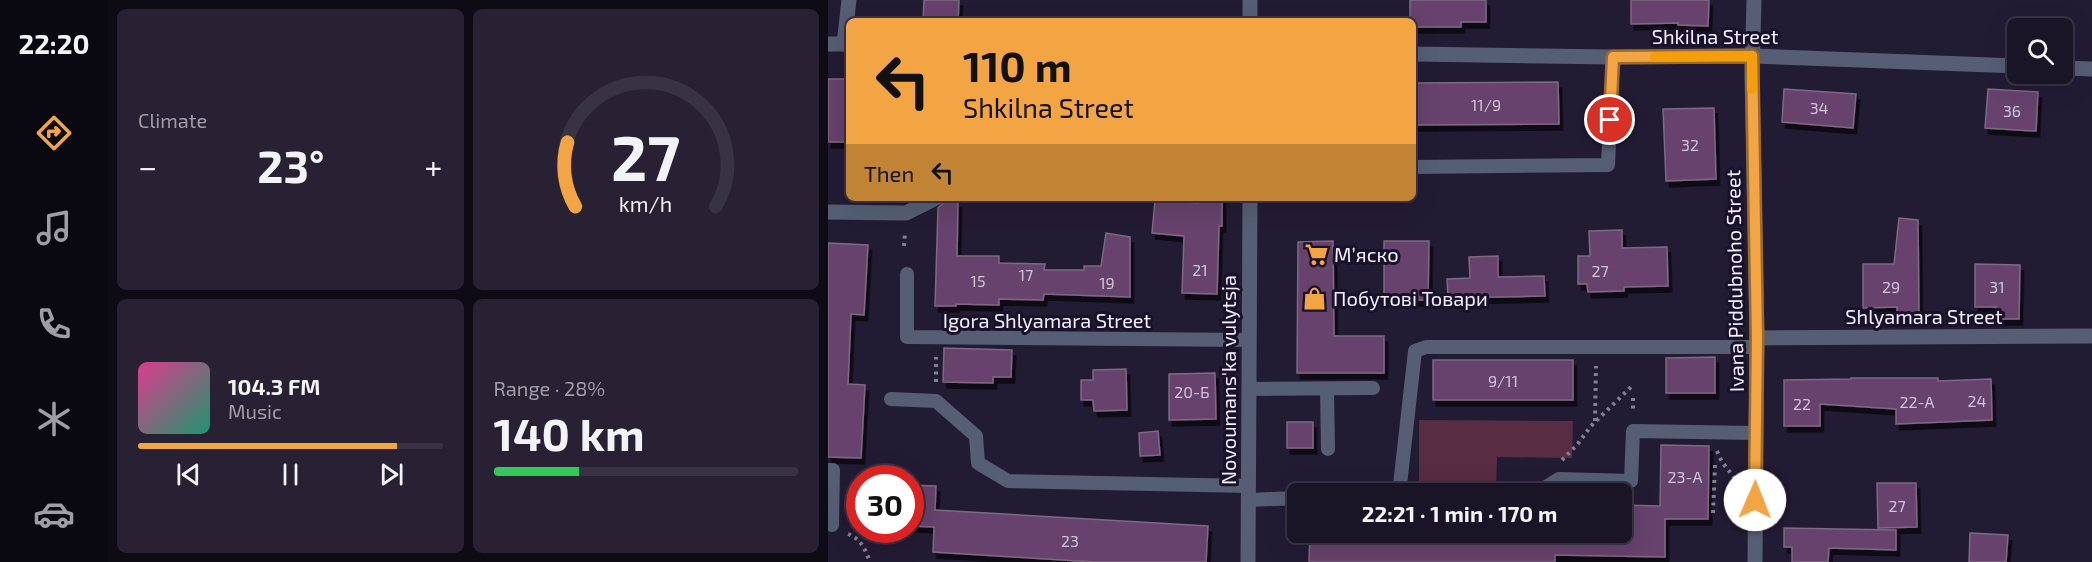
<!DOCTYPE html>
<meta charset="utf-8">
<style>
body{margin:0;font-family:"Exo 2",sans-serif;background:#272133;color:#f1f3f6;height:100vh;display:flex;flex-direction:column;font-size:22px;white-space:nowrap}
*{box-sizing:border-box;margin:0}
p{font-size:20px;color:#9f9ea7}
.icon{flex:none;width:33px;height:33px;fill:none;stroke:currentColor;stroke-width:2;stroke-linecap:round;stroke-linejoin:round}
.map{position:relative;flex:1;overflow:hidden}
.drawer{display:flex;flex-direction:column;gap:9px;padding:9px;background:#0e0b15;width:720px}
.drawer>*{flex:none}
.guide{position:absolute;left:18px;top:18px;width:570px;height:183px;border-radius:9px;box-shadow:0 6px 24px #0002,0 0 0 2px #383344;background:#f2a542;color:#111;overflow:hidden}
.controls{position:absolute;left:1179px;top:18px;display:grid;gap:12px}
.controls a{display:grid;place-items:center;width:66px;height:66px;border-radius:9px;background:#1a1427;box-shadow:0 6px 24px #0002,0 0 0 2px #383344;font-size:30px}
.speed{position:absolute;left:18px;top:465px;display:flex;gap:12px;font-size:30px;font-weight:700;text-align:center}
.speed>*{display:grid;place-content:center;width:78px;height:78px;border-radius:50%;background:#1a1427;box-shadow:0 6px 24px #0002,0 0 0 2px #383344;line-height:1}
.speed .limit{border:9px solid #d22;background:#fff;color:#111}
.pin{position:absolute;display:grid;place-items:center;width:51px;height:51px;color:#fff;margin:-26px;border:3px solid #fff;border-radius:50%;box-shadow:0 2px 6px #0007}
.me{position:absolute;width:66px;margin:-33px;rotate:1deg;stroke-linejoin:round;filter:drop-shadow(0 0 4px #0008)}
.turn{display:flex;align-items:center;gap:21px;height:126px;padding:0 18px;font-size:27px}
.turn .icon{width:78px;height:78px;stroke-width:2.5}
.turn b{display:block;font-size:42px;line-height:51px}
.then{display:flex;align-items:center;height:57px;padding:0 18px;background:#0003;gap:12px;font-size:22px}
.big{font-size:45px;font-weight:700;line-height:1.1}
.drawer .card{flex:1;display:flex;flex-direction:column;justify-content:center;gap:9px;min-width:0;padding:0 21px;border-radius:9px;background:#272133}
.drawer .dial{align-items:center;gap:0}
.dial svg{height:156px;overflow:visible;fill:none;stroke:#383344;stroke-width:7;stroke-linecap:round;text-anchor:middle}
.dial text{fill:#f1f3f6;stroke:none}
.song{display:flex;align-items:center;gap:18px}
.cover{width:72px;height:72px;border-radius:9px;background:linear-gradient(135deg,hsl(330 70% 55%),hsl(160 70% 35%))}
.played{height:6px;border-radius:3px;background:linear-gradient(90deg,#f2a542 85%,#383344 85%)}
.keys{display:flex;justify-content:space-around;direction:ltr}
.heat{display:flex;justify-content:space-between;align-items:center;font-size:33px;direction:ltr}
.charge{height:9px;border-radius:4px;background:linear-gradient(90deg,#34c759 28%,#383344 0)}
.drawer .tiles{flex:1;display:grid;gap:9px;grid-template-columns:repeat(2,1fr)}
.trip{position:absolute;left:459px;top:483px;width:345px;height:60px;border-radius:9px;background:#1a1427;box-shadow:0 6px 24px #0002,0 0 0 2px #383344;font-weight:700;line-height:60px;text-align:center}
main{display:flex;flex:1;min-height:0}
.dock{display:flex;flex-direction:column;width:108px;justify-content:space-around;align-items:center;background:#0a0810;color:#9f9ea7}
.dock .icon{width:42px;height:42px}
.dock .active{color:#f2a542}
.dock b{font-size:27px;color:#f1f3f6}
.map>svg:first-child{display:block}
.green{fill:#582c43}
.building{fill:#66436c;stroke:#7e6882;stroke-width:1.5;filter:url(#shadow)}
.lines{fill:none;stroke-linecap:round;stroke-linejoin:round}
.path{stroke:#837e92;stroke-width:4;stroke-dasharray:3 4.5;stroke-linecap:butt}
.service{stroke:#555e73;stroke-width:14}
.minor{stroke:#555e73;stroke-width:15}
.tertiary{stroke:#555e73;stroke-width:15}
.route-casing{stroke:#9d6b2b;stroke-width:15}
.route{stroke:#f2a542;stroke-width:10}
.slow{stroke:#f59e0b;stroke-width:10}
.labels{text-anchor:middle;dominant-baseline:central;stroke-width:6;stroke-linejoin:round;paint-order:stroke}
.number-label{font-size:16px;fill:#cfc4d9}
.street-label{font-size:20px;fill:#f2effd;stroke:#19122a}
.poi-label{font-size:20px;fill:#f2effd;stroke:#19122a;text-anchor:start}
</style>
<main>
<nav class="dock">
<b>22:20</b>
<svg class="icon active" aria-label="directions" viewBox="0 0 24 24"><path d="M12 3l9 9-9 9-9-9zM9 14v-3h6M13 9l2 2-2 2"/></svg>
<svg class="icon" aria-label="music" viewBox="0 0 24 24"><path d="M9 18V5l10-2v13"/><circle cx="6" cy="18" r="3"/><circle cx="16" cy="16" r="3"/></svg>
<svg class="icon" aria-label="phone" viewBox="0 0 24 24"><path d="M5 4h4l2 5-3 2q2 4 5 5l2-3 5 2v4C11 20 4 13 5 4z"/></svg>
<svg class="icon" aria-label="climate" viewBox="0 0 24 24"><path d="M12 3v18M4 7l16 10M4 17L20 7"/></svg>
<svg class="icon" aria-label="car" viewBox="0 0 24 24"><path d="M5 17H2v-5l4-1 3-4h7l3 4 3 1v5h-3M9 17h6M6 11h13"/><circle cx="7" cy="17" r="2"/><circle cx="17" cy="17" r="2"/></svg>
</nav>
<section class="drawer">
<div class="tiles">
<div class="card"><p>Climate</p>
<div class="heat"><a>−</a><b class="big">23°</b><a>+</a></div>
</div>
<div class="card dial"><svg viewBox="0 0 100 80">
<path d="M14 69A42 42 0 1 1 86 69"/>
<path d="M14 69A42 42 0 0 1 10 36" stroke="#f2a542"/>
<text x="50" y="56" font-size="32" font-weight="700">27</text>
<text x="50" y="72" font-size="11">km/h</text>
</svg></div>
<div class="card">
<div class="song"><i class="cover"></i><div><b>104.3 FM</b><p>Music</p></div></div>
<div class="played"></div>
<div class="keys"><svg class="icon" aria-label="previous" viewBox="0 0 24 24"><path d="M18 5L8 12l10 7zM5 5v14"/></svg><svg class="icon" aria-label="pause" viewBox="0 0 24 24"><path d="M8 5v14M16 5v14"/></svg><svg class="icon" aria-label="next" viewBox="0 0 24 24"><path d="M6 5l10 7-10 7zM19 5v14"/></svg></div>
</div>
<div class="card"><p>Range · 28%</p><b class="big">140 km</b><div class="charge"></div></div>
</div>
</section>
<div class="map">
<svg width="1264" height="562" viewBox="0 0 1264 562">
<defs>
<filter id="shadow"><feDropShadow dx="3.5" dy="6" stdDeviation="0" flood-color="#0009"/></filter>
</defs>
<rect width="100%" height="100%" fill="#221b34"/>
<polygon class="green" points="591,420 745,421 744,458 669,457 668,489 591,488"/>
<g class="building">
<polygon points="96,0 131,0 130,21 95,21"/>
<polygon points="582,0 658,0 658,22 633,22 633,27 585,27 585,21 582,21"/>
<polygon points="803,0 881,0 880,26 850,25 850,23 803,24"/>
<rect x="0" y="79" width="21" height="63"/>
<polygon points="730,82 731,124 585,125 585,83"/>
<polygon points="956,89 1028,94 1025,128 954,122"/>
<polygon points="1160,89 1210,92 1208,131 1157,128"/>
<polygon points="886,108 888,179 838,181 835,109"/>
<polygon points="370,198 394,198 394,226 391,226 389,294 354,293 356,236 324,233 327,200 370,203"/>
<polygon points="117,201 130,202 129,256 171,256 171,263 217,264 216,270 256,270 256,266 273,266 278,233 302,237 302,297 216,294 215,300 171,299 171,305 128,304 128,306 107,306 110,208"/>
<polygon points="1071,218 1090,220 1091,318 1069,319 1069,307 1035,308 1035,264 1066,264"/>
<polygon points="794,230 794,248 839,247 840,286 796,287 796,291 760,292 759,284 750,284 750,256 762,256 761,231"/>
<polygon points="505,241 506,336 556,336 556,373 469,373 470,242"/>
<polygon points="556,241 601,241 600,300 556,300"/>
<polygon points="0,243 40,245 36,315 23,314 20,384 37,385 33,458 0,457"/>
<polygon points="670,256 670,277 716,276 717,296 620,298 619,279 642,278 641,257"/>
<polygon points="1147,264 1192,265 1191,319 1168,319 1168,307 1147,307"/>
<polygon points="116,348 184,350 183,377 165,377 165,383 115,382"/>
<polygon points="887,357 887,393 838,393 838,358"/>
<rect x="605" y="360" width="140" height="40"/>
<polygon points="298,369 299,410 266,411 265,400 253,400 253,380 265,380 265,370"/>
<polygon points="387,373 388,419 341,420 341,374"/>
<polygon points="1023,378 1110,378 1110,381 1163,379 1164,420 1068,424 1068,409 992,404 992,426 956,426 956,380 1023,379"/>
<rect x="459" y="422" width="26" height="26"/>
<polygon points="330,431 332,455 312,456 311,433"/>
<polygon points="833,445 881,446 880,519 837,519 837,557 727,555 727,562 481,562 482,532 794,532 794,505 832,506"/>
<polygon points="1049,483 1088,483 1089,527 1050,528"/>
<polygon points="82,485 108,486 107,510 380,526 378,562 266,562 105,552 106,527 82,526"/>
<polygon points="956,528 1068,530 1068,550 1001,548 1000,562 964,562 964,547 956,547"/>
<polygon points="1142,533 1180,535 1178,562 1141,562"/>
</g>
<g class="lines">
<g class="path">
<polyline points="76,246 77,232"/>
<polyline points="108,382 108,357"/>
<polyline points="805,398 805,412"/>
<polyline points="767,421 768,366"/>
<polyline points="889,451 894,462 908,480"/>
<polyline points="734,460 749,445 763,426 805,385"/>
<polyline points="885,513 887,465"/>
<path d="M 20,534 C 33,539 37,549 42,562"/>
</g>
<g class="service">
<polyline points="585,167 780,165 785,57"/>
<polyline points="79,274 79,337 421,340"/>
<polyline points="421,389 545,388"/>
<polyline points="499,389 500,449"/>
<polyline points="63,399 108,401 148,436 150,463 180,481 420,486"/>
<polyline points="0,470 5,470 4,525"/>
<polyline points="571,494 587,351 598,347 929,347"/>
<polyline points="707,494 731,479 803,481 805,431 928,433"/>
<polyline points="420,500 470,498"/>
</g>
<g class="minor">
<polyline points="926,0 924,77 929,338 927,562"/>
<polyline points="0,44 21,44"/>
<polyline points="16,44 21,0"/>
<polyline points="585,54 785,57 924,56 1190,66"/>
<polyline points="1234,68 1264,69"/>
<polyline points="0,212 78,213 108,198"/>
<polyline points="929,338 1264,336"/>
</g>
<g class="tertiary">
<polyline points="422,21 422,0"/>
<polyline points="420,562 422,198"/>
</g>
</g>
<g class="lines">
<defs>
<polyline id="route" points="782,120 785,57 924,56 929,338 927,500"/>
</defs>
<use href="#route" class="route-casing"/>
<use href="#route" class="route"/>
<polyline class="slow" points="827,57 924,56 924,89"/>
</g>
<defs>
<symbol id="supermarket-bare" viewBox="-9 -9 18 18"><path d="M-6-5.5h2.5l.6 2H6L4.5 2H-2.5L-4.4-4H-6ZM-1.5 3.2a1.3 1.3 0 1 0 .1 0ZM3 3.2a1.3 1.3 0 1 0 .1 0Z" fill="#f2a542" stroke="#19122a" stroke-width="2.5" paint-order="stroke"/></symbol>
<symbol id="shop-bare" viewBox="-9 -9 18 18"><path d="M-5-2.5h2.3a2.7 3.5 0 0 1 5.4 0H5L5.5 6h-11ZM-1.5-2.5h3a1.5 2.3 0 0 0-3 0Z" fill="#f2a542" stroke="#19122a" stroke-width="2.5" paint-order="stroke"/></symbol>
</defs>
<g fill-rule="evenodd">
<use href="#supermarket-bare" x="472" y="238" width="33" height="33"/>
<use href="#shop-bare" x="470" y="282" width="33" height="33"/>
</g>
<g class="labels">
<g class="number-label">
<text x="658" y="104">11/9</text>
<text x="991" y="107">34</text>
<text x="1184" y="110">36</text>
<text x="862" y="144">32</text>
<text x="372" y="269">21</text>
<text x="772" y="270">27</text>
<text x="198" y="274">17</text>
<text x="150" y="280">15</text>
<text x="279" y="282">19</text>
<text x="1063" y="286">29</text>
<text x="1169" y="286">31</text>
<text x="675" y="380">9/11</text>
<text x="364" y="391">20-Б</text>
<text x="1149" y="400">24</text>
<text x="1089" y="401">22-А</text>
<text x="974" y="403">22</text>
<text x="857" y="476">23-А</text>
<text x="1069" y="505">27</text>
<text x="242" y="540">23</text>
</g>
<g class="street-label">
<text x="887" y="36">Shkilna Street</text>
<text transform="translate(906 281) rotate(-91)">Ivana Piddubnoho Street</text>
<text x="1096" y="316">Shlyamara Street</text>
<text x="219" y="320">Igora Shlyamara Street</text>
<text transform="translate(400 380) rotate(-90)">Novoumans'ka vulytsja</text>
</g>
<g class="poi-label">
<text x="506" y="254">Мʼяско</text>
<text x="505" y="298">Побутові Товари</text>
</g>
</g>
</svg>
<div class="controls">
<a><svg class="icon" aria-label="search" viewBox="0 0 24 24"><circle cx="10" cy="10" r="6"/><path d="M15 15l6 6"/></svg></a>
</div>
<div class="speed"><div class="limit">30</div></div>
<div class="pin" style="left:782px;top:120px;background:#d93025"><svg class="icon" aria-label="arrive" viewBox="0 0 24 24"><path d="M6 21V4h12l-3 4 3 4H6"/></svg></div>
<svg class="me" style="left:927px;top:500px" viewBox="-20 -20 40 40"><circle r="19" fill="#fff"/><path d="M0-13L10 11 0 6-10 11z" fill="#f2a542"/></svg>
<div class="trip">22:21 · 1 min · 170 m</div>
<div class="guide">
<div class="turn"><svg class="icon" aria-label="left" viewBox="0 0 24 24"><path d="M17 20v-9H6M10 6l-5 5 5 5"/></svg><div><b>110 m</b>Shkilna Street</div></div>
<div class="then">Then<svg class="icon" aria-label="left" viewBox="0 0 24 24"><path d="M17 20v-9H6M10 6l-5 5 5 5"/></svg></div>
</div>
</div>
</main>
